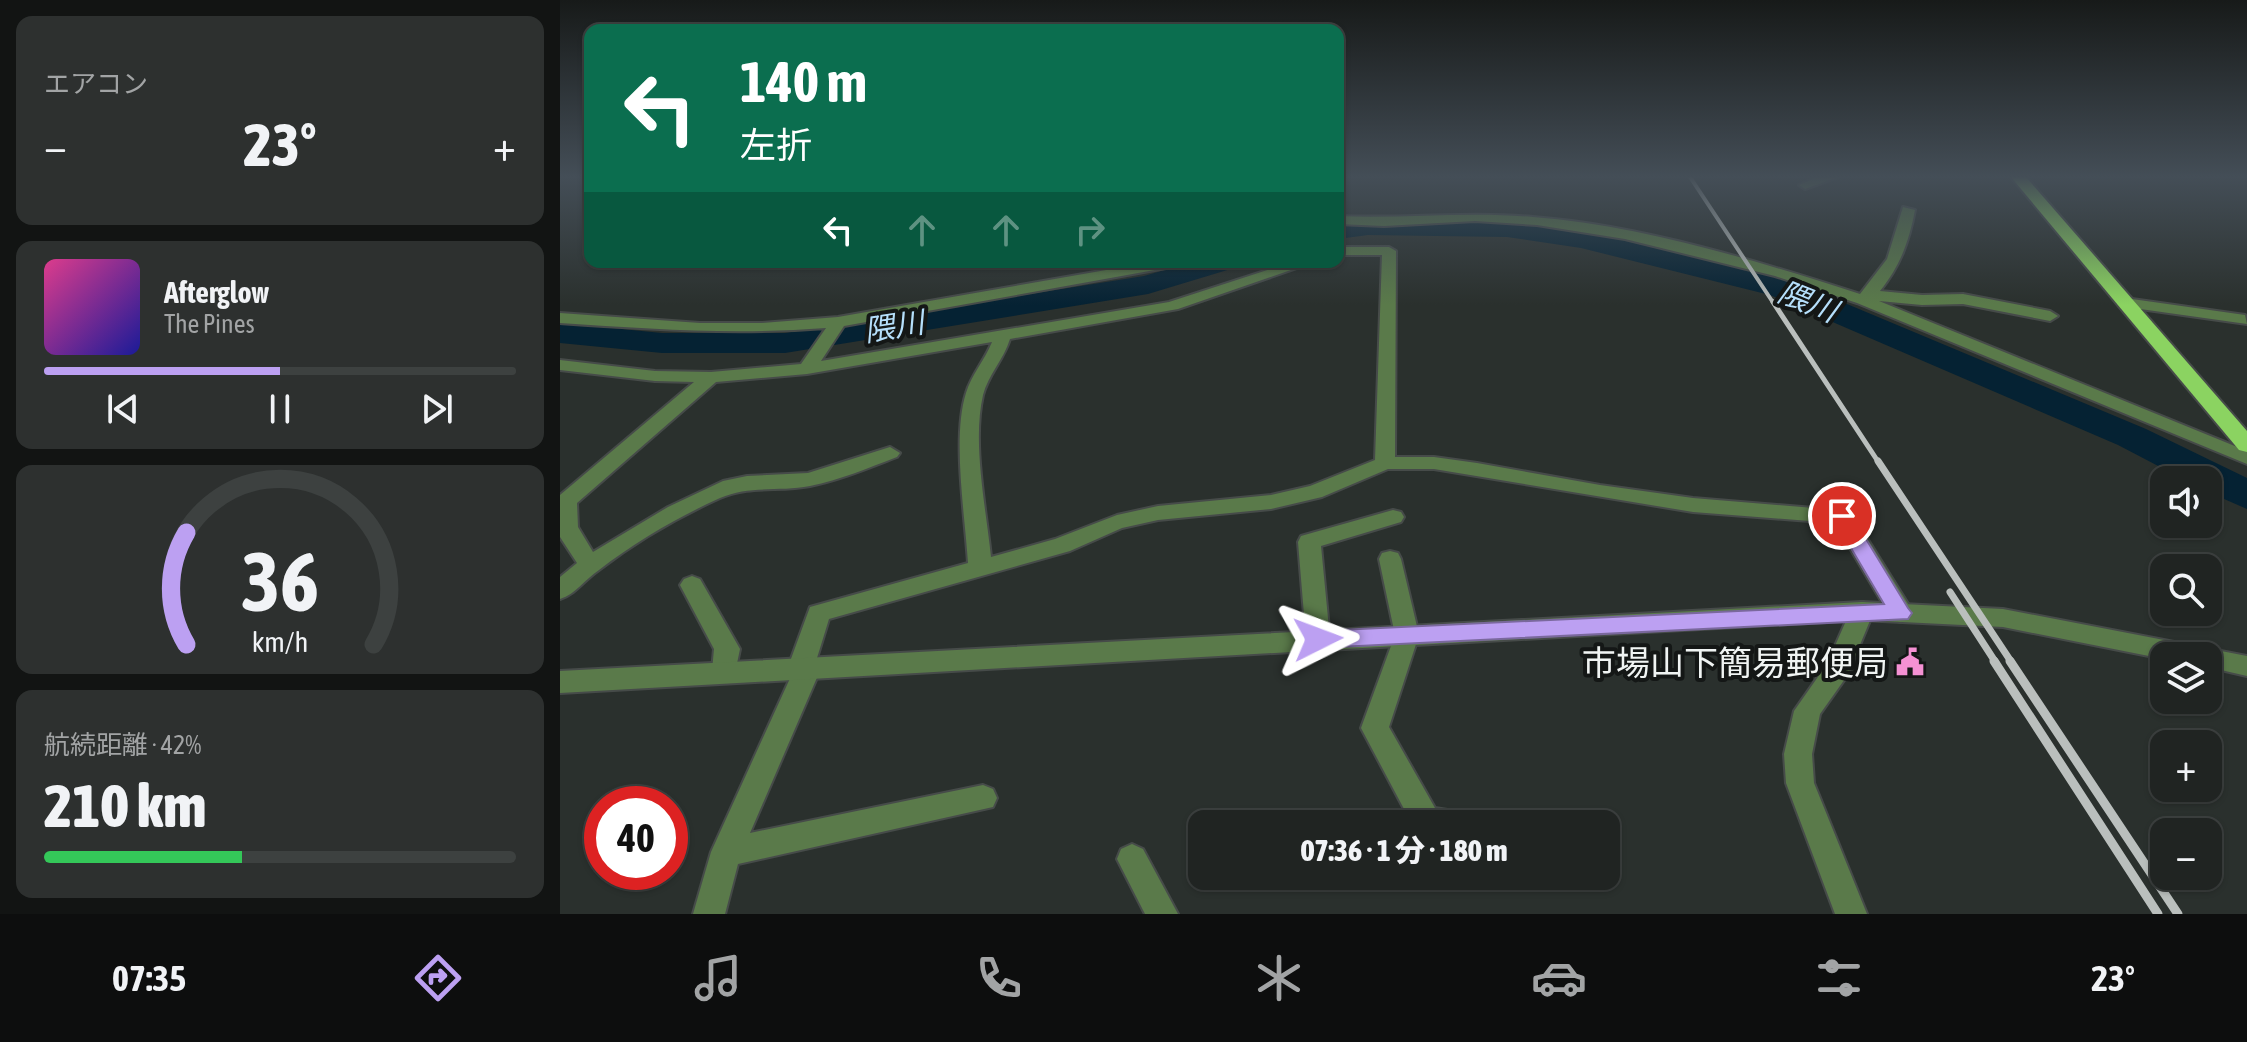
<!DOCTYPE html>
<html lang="ja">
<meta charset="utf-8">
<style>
body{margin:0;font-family:"Asap Condensed","Noto Sans JP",sans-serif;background:#2d302f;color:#f1f3f6;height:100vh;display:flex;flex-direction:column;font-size:30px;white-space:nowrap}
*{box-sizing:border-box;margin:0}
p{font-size:26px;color:#a2a4a5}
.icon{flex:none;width:44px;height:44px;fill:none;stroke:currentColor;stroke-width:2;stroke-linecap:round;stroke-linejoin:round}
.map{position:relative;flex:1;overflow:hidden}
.details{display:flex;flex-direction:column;gap:16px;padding:16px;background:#121413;width:560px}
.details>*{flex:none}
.guide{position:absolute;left:24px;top:24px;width:760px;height:244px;border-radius:16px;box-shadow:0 2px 6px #0004,0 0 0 2px #3d4140;background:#0b6e4f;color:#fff;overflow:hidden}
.buttons{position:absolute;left:1590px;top:466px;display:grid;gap:16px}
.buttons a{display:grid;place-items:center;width:72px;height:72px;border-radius:16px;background:#202422;box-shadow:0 2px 6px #0004,0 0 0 2px #3d4140;font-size:40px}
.speed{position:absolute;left:24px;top:786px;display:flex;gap:16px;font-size:40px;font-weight:700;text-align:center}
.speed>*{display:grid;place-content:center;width:104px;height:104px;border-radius:50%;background:#202422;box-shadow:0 2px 6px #0004,0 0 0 2px #3d4140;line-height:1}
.speed .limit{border:12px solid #d22;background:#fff;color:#111}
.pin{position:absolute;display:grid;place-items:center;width:68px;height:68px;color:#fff;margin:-34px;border:4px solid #fff;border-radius:50%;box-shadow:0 2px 8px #0007}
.me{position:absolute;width:88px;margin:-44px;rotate:87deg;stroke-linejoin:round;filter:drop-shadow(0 0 6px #0008)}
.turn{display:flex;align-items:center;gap:28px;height:168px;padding:0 24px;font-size:36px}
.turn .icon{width:104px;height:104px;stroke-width:2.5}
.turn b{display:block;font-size:56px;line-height:68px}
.lanes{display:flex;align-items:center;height:76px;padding:0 24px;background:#0003;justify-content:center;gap:40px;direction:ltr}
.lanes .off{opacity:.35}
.big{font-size:60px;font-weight:800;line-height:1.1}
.details .card{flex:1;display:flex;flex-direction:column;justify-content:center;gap:12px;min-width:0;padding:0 28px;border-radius:16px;background:#2d302f}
.details .dial{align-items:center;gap:0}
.dial svg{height:208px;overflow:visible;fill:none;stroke:#3d4140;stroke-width:7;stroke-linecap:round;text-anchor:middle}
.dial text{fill:#f1f3f6;stroke:none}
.song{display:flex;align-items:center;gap:24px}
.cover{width:96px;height:96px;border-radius:12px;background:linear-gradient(135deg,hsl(330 70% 55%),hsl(240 70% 35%))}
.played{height:8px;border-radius:4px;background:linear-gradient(90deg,#bca0f2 50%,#3d4140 50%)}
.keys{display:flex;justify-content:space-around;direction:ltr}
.heat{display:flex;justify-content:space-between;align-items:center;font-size:44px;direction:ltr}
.charge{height:12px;border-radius:6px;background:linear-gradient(90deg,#34c759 42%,#3d4140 0)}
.trip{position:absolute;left:628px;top:810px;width:432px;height:80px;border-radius:16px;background:#202422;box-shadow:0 2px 6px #0004,0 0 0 2px #3d4140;font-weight:800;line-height:80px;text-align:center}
.tab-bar{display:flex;height:128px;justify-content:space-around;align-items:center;background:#0d0e0e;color:#a2a4a5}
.tab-bar .icon{width:56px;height:56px}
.tab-bar .on{color:#bca0f2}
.tab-bar b{font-size:36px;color:#f1f3f6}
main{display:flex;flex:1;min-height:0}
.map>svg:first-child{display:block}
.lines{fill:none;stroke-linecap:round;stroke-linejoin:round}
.river{fill:#052233;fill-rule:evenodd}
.minor-casing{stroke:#464b49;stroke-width:4}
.tertiary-casing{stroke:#464b49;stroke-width:4}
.trunk-casing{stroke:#464b49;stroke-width:4}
.minor{fill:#5a7a4a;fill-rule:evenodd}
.tertiary{fill:#5a7a4a;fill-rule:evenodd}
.trunk{fill:#8bd361;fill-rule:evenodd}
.rail-far3{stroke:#babfbd;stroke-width:4}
.rail-far2{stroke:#babfbd;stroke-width:5}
.rail-far1{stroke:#babfbd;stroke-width:7}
.rail{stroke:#babfbd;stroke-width:9}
.route{fill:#bca0f2;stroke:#7a689d;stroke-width:2}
.labels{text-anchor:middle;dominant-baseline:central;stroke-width:8;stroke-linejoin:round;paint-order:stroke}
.water-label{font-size:30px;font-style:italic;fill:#b5dffb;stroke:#141716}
.near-poi-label{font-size:34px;fill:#f0f4f3;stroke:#141716;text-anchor:end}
</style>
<main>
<section class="details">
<div class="card"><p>エアコン</p>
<div class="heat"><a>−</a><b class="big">23°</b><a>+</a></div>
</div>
<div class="card">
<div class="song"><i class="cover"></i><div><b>Afterglow</b><p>The Pines</p></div></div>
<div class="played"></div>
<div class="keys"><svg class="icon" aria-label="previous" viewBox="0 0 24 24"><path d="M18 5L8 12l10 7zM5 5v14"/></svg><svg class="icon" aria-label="pause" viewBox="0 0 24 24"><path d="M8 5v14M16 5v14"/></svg><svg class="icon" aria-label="next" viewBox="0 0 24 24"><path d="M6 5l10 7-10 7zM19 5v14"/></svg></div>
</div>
<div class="card dial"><svg viewBox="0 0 100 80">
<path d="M14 69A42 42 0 1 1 86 69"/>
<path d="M14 69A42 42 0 0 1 14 26" stroke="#bca0f2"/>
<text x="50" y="56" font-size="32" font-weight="700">36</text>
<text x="50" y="72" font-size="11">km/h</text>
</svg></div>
<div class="card"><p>航続距離 · 42%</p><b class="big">210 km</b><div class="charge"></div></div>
</section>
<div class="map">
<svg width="1687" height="914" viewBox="0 0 1687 914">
<rect width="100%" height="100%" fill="#2a302d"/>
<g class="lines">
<g class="river">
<polygon points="808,219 947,221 1021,230 1232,281 1586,429 1687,478 1687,509 1648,492 1648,480 1625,480 1558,445 1210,295 1021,248 947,237 808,235 778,239 778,223"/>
<polygon points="632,262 678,262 674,268 588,294 225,353 102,353 0,343 0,323 102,333 225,333 584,276"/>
</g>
<defs>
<g id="minor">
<polygon points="1257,177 1278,177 1245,189 1239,185"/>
<path d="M 1343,207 L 1355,210 C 1349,242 1340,266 1320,291 L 1362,295 L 1403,294 L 1490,311 L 1498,316 L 1490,321 L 1403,304 L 1362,305 L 1319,301 L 1687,451 L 1687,464 L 1297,303 L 1215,276 L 1065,239 L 977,225 L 915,221 L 824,226 L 778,224 L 778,216 C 843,219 908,211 973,217 C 1080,225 1198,261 1300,294 L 1327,259 Z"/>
<path d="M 778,247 L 829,247 L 836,251 L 835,457 L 874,457 L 917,463 L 1040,485 L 1133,498 L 1290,511 L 1350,607 L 1353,613 L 1350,619 L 1341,622 L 1332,619 L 1275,523 L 1133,512 L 874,469 L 828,469 L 762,497 L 711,509 L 598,520 L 562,528 L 510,551 L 269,619 L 257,658 L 262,666 L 190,833 L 423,785 L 433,789 L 437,798 L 433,807 L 178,864 L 165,914 L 133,914 L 151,852 L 232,674 L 228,667 L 250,607 L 408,563 C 405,515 392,437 406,393 C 411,375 425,360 432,342 L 247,374 L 156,382 L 17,503 L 18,527 L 33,552 L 108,507 L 163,481 L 187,476 L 248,473 L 330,447 L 340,453 L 337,457 C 308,468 280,480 250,486 C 219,492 189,485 160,498 C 118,517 75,542 39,570 C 25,579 16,594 0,599 L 0,577 L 17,563 L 0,537 L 0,495 L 134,382 L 95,381 L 0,370 L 0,360 L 95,371 L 151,372 L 241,364 L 266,328 C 176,335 89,329 0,323 L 0,313 L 140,323 L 202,323 L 278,317 L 592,262 L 624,262 L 617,266 L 284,326 L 261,361 L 609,302 L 732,262 L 754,262 L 618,309 L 450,339 C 444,359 428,375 423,395 C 412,443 426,508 431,557 L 495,539 L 557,515 L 598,506 L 711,495 L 750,486 L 815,460 L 822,255 L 778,255 Z"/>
<polygon points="1565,298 1685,315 1687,324 1559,306 1557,303"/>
<polygon points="833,510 841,512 844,517 841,522 761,546 770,639 767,646 758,649 749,646 746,639 738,542 741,536"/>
<polygon points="830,551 838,553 841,559 859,635 829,727 875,808 900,812 904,824 852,824 801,728 835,635 819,559 822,553"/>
<polygon points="132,576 140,579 180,649 174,678 165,681 156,678 152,671 154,649 120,585 124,579"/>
<polygon points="1302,602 1311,605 1314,611 1287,676 1260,714 1252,754 1254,783 1307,914 1275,914 1226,783 1224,754 1234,711 1267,664 1293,605"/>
<polygon points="572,844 583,849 618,914 585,914 557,859 561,849"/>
</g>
<polygon id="tertiary" points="1302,602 1443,609 1687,656 1687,676 1648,667 1648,656 1604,656 1604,659 1443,627 1302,620 0,693 0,671"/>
<polygon id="trunk" points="1451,177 1466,177 1687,431 1687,452 1679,450"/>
</defs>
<use href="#minor" class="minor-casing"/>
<use href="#tertiary" class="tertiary-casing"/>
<use href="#trunk" class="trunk-casing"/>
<use href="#minor" class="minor"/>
<use href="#tertiary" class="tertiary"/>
<use href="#trunk" class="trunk"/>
<polyline class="rail-far3" points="1130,177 1214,304"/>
<polyline class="rail-far2" points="1213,302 1319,463"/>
<g class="rail-far1">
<polyline points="1318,461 1452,663"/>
<polyline points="1390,592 1436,663"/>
</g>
<g class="rail">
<polyline points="1434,661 1598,914"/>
<polyline points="1450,661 1618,914"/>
</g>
</g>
<linearGradient id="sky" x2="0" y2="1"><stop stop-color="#171a19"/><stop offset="0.58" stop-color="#444e57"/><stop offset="1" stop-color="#444e57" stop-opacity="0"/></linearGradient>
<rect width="1687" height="305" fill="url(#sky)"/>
<polygon class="route" points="1282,509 1289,511 1348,608 1352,613 1348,619 758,648 750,646 747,639 750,633 758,631 1324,604 1272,516"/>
<defs>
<symbol id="civic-bare" viewBox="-9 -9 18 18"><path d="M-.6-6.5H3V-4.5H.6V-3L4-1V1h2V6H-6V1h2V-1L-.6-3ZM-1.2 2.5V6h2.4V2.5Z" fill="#f491d3" stroke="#141716" stroke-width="2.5" paint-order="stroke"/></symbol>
</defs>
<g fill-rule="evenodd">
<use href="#civic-bare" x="1330" y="642" width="40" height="40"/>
</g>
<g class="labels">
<g class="water-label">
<text transform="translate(1248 301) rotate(22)">隈川</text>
<text transform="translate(334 326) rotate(-9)">隈川</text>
</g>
<g class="near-poi-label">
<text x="1328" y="662">市場山下簡易郵便局</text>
</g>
</g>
</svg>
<div class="buttons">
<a><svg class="icon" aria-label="sound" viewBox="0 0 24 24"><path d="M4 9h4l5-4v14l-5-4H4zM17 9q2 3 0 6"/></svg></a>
<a><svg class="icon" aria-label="search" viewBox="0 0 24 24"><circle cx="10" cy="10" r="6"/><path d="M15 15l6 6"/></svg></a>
<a><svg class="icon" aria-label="layers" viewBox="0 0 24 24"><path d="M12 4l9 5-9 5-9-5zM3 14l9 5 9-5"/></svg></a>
<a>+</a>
<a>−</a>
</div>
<div class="speed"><div class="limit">40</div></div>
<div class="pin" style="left:1282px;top:516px;background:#d93025"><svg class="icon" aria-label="arrive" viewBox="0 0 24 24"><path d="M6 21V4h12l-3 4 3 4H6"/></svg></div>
<svg class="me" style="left:758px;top:639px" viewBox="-20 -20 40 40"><path d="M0-17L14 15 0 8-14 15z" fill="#bca0f2" stroke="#fff" stroke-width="4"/></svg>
<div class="trip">07:36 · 1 分 · 180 m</div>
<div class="guide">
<div class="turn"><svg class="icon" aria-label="left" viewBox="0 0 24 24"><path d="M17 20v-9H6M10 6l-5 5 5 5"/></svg><div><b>140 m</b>左折</div></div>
<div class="lanes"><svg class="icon" aria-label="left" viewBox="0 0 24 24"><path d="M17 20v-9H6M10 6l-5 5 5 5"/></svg><svg class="icon off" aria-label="ahead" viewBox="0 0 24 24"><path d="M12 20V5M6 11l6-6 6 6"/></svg><svg class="icon off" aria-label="ahead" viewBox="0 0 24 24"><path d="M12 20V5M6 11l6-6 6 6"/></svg><svg class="icon off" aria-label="right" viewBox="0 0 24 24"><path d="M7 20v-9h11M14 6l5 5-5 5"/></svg></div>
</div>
</div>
</main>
<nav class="tab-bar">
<b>07:35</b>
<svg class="icon on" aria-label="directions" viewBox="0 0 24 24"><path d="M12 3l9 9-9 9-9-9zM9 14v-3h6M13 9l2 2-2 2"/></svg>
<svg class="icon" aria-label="music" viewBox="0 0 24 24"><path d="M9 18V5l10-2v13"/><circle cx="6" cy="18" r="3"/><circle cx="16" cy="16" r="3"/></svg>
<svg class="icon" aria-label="phone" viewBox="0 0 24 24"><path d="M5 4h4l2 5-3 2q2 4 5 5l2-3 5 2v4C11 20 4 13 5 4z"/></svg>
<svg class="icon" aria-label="climate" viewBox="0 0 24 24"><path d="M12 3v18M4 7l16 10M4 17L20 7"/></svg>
<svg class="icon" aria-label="car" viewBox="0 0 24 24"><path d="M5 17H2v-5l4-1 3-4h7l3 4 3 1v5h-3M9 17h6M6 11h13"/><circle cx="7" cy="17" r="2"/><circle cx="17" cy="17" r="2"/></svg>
<svg class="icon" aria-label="filters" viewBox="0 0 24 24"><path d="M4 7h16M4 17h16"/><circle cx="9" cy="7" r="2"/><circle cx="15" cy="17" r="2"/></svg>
<b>23°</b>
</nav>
